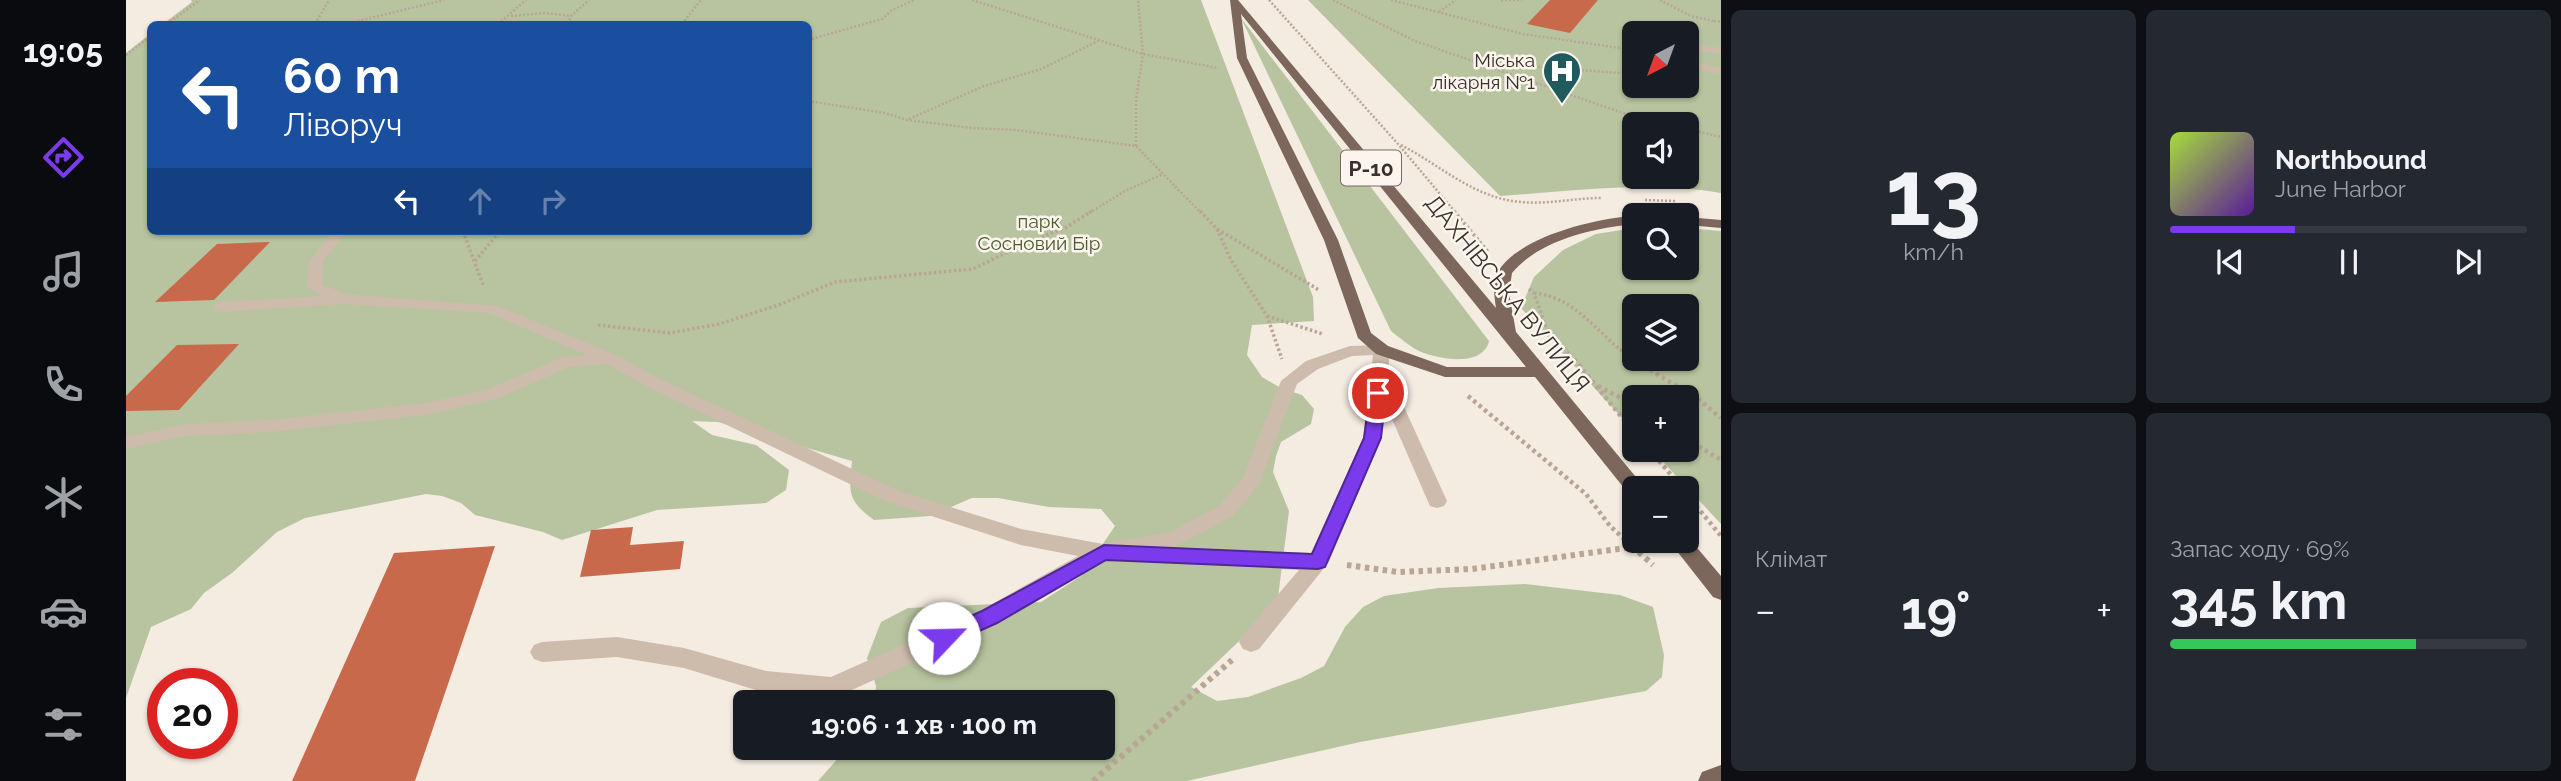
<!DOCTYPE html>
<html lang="uk">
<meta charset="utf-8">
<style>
body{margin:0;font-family:Raleway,sans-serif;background:#242831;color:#f1f3f6;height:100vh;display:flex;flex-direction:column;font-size:26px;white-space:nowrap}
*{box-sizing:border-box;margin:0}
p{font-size:23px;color:#9ea1a6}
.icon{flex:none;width:38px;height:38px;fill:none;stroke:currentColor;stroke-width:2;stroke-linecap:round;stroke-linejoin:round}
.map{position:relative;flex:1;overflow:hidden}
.details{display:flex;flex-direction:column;gap:10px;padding:10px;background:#0d0f14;width:840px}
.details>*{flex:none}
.top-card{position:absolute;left:21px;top:21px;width:665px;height:214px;border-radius:10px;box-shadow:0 2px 5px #0004;background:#1a4fa0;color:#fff;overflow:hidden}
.needle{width:46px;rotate:221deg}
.controls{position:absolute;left:1496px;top:21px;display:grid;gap:14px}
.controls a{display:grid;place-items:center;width:77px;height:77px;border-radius:10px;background:#171b24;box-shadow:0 2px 5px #0004;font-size:35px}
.speed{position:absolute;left:21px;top:668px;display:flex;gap:14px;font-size:35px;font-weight:700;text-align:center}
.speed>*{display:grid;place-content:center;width:91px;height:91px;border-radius:50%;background:#171b24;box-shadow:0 2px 5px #0004;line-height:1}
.speed .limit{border:10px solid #d22;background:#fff;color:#111}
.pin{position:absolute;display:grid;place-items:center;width:60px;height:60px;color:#fff;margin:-30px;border:4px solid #fff;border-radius:50%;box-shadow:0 2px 7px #0007}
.me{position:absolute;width:77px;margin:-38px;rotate:66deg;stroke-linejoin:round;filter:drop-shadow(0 0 5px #0008)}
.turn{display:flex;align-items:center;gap:24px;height:147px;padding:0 21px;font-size:32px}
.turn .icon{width:91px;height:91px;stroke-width:2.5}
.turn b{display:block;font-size:49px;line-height:60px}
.lanes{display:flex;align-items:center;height:66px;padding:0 21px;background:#0003;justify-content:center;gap:35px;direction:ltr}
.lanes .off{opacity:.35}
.big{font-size:52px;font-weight:700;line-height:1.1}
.details .card{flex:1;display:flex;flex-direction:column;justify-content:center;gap:10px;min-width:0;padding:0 24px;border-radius:10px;background:#242831}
.details .dial{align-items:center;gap:0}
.dial b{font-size:91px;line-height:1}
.song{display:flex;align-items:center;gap:21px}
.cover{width:84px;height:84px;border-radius:10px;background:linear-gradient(135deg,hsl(80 70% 55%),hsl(270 70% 35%))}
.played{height:7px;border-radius:4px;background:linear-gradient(90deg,#7c3aed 35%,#363941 35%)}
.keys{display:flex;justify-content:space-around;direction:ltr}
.heat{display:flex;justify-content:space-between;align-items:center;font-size:38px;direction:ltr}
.charge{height:10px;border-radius:5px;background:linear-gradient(90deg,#34c759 69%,#363941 0)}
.details .tiles{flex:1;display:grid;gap:10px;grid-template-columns:repeat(2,1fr)}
.trip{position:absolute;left:607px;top:690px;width:382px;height:70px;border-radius:10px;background:#171b24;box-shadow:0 2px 5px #0004;font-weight:700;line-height:70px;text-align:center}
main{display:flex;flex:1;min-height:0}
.tab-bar{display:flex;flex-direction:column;width:126px;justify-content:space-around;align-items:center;background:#090b0e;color:#9ea1a6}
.tab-bar .icon{width:49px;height:49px}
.tab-bar .active{color:#7c3aed}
.tab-bar b{font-size:32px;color:#f1f3f6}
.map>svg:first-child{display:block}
.green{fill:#b8c4a0;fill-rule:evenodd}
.building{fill:#c8694b}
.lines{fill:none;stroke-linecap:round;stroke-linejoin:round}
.path-far3{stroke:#b9a596;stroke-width:2.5;stroke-dasharray:2 2;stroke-linecap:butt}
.path-far2{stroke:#b9a596;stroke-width:3.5;stroke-dasharray:2.5 2.5;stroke-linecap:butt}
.path-far1{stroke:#b9a596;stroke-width:4.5;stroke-dasharray:3.5 3.5;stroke-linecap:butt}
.path{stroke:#b9a596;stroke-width:6;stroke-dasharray:4.5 4.5;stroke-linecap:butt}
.service{fill:#cdbbac;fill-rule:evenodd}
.primary{fill:#7d675c;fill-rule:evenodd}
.route{fill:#7c3aed;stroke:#51269a;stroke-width:2}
.labels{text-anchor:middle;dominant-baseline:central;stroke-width:5;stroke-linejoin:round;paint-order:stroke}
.far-poi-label{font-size:19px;fill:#3b302b;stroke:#fbf5ee;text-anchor:end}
.far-park-label{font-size:19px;fill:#4a5a2e;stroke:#fbf5ee}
.shield{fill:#fbf5ee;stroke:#756b66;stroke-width:2}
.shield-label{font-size:21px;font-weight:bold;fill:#3b302b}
.street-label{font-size:23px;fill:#3b302b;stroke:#fbf5ee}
</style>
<main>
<nav class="tab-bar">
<b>19:05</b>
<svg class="icon active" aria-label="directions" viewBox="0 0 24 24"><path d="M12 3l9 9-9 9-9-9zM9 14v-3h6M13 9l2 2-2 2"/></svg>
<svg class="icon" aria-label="music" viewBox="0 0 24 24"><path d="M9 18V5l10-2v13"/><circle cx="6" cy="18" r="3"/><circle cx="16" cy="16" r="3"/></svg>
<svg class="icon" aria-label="phone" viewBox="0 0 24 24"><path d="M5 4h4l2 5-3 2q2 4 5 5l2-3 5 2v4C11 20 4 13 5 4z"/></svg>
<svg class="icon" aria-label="climate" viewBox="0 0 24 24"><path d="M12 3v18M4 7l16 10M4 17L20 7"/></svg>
<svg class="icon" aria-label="car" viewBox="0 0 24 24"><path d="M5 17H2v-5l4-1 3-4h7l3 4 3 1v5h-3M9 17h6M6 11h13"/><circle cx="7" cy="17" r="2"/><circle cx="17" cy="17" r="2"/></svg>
<svg class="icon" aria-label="filters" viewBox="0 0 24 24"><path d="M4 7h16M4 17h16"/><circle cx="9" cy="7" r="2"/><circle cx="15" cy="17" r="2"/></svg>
</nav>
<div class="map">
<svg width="1595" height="781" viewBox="0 0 1595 781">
<rect width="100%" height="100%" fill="#f4ebe1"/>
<g class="green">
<path d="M 65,0 L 1075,0 L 1187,297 L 1188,321 L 1126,325 L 1121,355 L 1136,377 L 1155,388 L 1176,395 L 1188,409 L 1185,424 L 1155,442 L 1150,456 L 1147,472 L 1163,511 L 1151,605 L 1065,687 L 1091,701 L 1122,697 L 1175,678 L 1198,666 L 1219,627 L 1237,607 L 1258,596 L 1312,588 L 1399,584 L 1494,595 L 1527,607 L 1538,655 L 1536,677 L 1520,691 L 1234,742 L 1061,781 L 692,781 L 722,747 L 976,747 L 976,702 L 749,702 L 750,686 L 741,658 L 755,622 L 782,608 L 915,602 L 955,576 L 989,526 L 975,509 L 923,507 L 872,498 L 846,498 L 804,516 L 748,520 C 721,500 723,494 726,461 L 592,422 L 566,421 L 586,435 L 630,445 L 663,470 L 660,490 L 640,503 L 531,510 L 436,540 L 417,532 L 349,515 L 335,503 L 316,496 L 300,494 L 179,518 L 151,532 L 106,573 L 78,593 L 65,609 L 25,627 L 0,698 L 0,53 L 24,34 L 24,231 L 682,231 L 682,24 L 37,24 L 66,2 Z"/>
<path d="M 1182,0 L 1595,0 L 1595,193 C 1522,180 1447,191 1374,196 ZM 1508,33 L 1561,33 L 1561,86 L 1508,86 ZM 1508,124 L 1561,124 L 1561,177 L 1508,177 Z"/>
<path d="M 1115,18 L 1363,341 C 1357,368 1311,359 1293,351 C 1283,346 1274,338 1265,331 Z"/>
<path d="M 1508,228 L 1508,268 L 1561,268 L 1561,228 L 1595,231 L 1595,524 L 1526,450 L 1561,450 L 1561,397 L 1508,397 L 1508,431 L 1395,308 L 1408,277 L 1437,250 L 1470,234 ZM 1508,306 L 1561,306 L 1561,359 L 1508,359 Z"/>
</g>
<g class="building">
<polygon points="1424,0 1472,0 1444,33 1401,24"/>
<polygon points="144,242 88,300 29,302 91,244"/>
<polygon points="113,344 53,410 0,411 0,396 51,345"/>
<polygon points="507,527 504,545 558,541 554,569 454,577 465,530"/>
<polygon points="369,546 289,781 166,781 268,553"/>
</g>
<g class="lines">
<g class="path-far3">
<polyline points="846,0 1017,54 1093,68"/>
<polyline points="1143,0 1272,144 1330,213"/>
<polyline points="1207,0 1289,41 1494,112 1539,124"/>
<polyline points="1265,0 1397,34 1508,50"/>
<polyline points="1375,0 1396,0"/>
<polyline points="1534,0 1565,16 1588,21"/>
<polyline points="1313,12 1330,0"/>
<polyline points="385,16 419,13 445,16"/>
<polyline points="1588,21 1595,22"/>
<polyline points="41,24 74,0"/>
<polyline points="189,24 203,0"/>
<polyline points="220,24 318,0"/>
<polyline points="372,24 400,0"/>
<polyline points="442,24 445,16 463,0"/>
<polyline points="556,24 575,0"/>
<polyline points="682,40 756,19 766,10 788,0"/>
<polyline points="0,55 24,37"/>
<polyline points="1360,63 1508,74"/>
<polyline points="682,101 759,113 781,120 845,128 890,130 1010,146 1075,213"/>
<polyline points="783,119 858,86 915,69 972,41"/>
<polyline points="1561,129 1595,137"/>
<path d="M 1275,145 C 1312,164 1345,195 1387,201 C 1416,206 1446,198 1475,198"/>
<polyline points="1010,146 1010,99 1017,54 1012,0"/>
<polyline points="1519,200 1549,201"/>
<polyline points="963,213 999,191 1037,174"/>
</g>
<g class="path-far2">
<polyline points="1074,211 1091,229 1193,290"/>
<polyline points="1328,211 1363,253"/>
<polyline points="1091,229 1105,260 1141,316 1156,359"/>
<polyline points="337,231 357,285"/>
<polyline points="349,261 374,231"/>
<polyline points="1403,289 1408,293 1419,325 1449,361"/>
<path d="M 1408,293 C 1452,297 1474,338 1509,361"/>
<polyline points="1141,316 1197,334"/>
<polyline points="472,325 544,333 593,324 655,304 709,282 847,269 902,242 939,228 966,211"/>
</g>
<g class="path-far1">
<polyline points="1448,359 1508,432"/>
<polyline points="1506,359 1572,399 1595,418"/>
<polyline points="1472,386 1508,405"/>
<polyline points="1342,396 1460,494 1484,526 1508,548"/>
<polyline points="1561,439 1595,460"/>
<polyline points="1524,450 1556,488"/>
<polyline points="1561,495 1595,536"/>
<polyline points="1502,548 1507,547"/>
</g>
<g class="path">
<polyline points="1506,546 1527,565"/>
<polyline points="1221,565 1272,572 1346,569 1507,547"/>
<polyline points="967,781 1106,660"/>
</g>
<g class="service">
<polygon points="1561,43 1595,48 1595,54 1561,49"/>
<polygon points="1561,61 1595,68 1595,74 1561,67"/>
<path d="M 207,231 L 221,231 L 196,263 L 197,285 L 219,294 L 372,306 L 490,355 L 536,380 L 773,491 L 895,529 L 977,544 L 1044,532 L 1093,506 L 1117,477 L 1155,381 L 1180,361 L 1224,346 L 1256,345 L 1264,350 L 1262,372 L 1321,501 L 1318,506 L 1311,508 L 1304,506 L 1259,403 L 1255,438 L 1203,562 L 1133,649 L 1125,652 L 1117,649 L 1113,642 L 1117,635 L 1173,570 L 980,560 L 871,624 L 706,699 L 640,693 L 558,668 L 491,657 L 416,662 L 408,659 L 404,652 L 408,645 L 416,642 L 491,637 L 558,648 L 640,671 L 705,677 L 855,610 L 952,556 L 895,545 L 759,501 L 524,388 L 481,364 L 443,367 L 371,399 L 300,415 L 145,432 L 59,436 L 0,449 L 0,437 L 59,424 L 145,420 L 300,403 L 360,390 L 434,358 L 461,355 L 363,313 L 218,304 L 94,312 L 86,307 L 94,302 L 196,296 L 181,287 L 182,263 ZM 1247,355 L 1237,438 L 1185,553 L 1048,547 L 1107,516 L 1133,485 L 1171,384 L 1192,369 L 1226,356 Z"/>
</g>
<g class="primary">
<path d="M 1104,0 L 1112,0 L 1370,308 C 1368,295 1366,281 1373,270 C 1395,236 1471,218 1508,216 L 1508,224 C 1468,228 1413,240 1386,273 L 1383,293 L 1390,332 L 1519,488 L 1508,488 L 1508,495 L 1502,493 L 1409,377 L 1319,377 L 1250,354 L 1232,338 L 1198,240 L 1111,58 ZM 1115,14 L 1400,367 L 1321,367 L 1262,346 L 1245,333 L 1212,240 L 1121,58 Z"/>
<polygon points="1561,217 1595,220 1595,228 1561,225"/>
<polygon points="1561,536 1595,576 1595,600 1587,597 1543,541 1561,541"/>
<polygon points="1595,765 1595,781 1572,781 1576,772"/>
</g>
</g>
<polygon class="route" points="1252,388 1260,393 1255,438 1199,567 1192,569 980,560 871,623 818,647 811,644 808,638 811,631 856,611 978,545 1186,554 1238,438 1244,393"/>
<defs>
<symbol id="hospital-pin" viewBox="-11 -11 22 30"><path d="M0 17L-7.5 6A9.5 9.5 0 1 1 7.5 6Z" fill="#1f5a5e" stroke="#fbf5ee"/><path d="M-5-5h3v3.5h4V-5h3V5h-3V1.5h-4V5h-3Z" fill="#fff"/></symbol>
</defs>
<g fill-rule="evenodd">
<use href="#hospital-pin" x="1414" y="49" width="44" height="60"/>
</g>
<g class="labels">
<g class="far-poi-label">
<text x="1409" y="60">Міська<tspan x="1409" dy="22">лікарня №1</tspan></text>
</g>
<g class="far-park-label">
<text x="913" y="221">парк<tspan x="913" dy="22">Сосновий Бір</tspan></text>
</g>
<rect class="shield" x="1215" y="150.5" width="60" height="35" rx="5"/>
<g class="shield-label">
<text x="1245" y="168">Р-10</text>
</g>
<g class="street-label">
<text transform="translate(1382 293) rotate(51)">ДАХНІВСЬКА ВУЛИЦЯ</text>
</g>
</g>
</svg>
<div class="controls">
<a><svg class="needle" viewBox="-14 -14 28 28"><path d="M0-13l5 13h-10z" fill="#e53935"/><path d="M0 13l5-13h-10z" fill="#9ea1a6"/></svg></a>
<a><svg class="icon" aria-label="sound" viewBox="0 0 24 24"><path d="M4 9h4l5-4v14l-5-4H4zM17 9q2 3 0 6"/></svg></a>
<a><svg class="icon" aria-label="search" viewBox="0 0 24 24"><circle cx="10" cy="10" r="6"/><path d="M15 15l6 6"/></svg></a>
<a><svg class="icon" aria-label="layers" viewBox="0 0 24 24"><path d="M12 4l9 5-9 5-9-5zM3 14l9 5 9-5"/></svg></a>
<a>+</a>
<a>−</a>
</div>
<div class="speed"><div class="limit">20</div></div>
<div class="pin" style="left:1252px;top:393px;background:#d93025"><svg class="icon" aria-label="arrive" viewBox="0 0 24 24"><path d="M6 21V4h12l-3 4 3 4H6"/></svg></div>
<svg class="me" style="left:818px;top:638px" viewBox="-20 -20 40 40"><circle r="19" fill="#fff"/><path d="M0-13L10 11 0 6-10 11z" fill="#7c3aed"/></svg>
<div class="trip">19:06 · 1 хв · 100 m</div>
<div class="top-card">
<div class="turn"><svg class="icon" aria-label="left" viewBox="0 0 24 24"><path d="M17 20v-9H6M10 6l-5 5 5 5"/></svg><div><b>60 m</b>Ліворуч</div></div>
<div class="lanes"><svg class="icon" aria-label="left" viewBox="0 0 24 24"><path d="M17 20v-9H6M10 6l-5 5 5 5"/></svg><svg class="icon off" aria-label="ahead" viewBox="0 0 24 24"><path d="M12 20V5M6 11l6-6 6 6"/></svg><svg class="icon off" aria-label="right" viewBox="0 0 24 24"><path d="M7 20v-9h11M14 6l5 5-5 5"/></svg></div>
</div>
</div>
<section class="details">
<div class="tiles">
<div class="card dial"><b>13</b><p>km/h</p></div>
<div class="card">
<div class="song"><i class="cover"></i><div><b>Northbound</b><p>June Harbor</p></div></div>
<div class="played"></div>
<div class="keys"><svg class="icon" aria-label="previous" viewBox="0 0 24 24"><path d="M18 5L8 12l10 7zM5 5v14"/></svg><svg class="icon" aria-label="pause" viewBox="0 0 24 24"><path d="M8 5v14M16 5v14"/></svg><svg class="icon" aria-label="next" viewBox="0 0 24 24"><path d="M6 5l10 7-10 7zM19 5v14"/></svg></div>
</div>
<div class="card"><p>Клімат</p>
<div class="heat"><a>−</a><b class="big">19°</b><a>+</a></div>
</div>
<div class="card"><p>Запас ходу · 69%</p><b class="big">345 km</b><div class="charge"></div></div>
</div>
</section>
</main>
